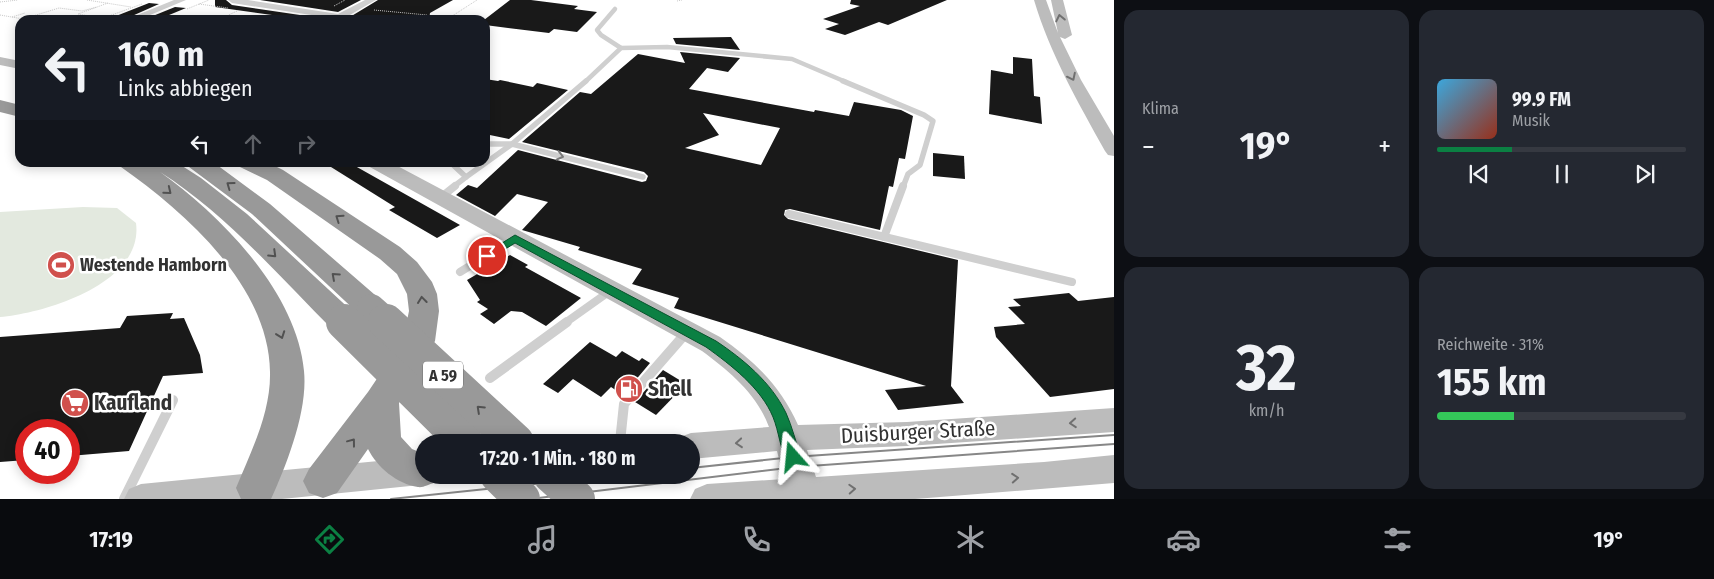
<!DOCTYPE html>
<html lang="de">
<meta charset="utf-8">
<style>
body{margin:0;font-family:"Fira Sans Condensed",sans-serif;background:#242831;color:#f1f3f6;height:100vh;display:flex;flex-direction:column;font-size:19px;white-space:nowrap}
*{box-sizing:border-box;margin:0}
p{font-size:16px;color:#9ea1a6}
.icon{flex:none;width:28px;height:28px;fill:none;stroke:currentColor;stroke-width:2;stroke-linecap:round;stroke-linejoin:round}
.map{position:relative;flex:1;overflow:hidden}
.details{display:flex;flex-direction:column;gap:10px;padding:10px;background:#0d0f14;width:600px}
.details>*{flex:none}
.top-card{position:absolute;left:15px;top:15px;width:475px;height:152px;border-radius:15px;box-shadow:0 2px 12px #0003;background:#171b24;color:#f1f3f6;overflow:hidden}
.speed{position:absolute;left:15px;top:419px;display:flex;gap:10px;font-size:25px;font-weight:700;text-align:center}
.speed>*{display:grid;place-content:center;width:65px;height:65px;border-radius:50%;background:#171b24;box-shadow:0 2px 12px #0003;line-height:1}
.speed .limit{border:8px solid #d22;background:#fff;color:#111}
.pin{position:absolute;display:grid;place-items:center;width:42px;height:42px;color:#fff;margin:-21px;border:2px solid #fff;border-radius:50%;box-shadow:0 1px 5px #0007}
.me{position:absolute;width:55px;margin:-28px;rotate:342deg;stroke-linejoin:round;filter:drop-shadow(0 0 4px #0008)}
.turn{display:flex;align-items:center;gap:18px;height:105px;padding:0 20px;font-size:22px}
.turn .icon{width:65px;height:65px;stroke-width:2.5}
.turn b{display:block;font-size:35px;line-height:42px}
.lanes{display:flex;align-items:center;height:48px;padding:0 20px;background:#0003;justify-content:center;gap:25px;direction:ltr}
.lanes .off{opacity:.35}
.big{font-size:38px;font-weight:700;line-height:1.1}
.details .tile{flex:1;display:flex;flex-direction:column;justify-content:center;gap:8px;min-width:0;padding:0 18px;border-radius:15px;background:#242831}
.details .dial{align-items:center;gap:0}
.dial b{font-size:65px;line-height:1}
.song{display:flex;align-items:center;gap:15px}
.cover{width:60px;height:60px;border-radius:8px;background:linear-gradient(135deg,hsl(200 70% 55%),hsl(10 70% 35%))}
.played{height:5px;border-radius:2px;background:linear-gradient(90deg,#0b8043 30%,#363941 30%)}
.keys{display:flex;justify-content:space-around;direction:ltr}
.heat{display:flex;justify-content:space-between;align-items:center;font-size:28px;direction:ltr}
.charge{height:8px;border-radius:4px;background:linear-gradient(90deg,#34c759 31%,#363941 0)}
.details .tiles{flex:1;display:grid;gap:10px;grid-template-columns:repeat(2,1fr)}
.trip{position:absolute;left:415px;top:434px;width:285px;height:50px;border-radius:25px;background:#171b24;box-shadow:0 2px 12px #0003;font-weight:700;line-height:50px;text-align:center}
.dock{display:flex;height:80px;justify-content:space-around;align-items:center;background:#090b0e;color:#9ea1a6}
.dock .icon{width:35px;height:35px}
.dock .selected{color:#0b8043}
.dock b{font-size:22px;color:#f1f3f6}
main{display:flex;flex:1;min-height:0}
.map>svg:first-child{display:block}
.green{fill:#e3e9df}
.building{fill:#191919;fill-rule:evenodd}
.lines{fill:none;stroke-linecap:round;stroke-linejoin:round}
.path{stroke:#c9c9c9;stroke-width:1;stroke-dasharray:1 1;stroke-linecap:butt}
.lane-far3{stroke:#cfcfcf;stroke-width:4.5}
.lane-far2{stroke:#cfcfcf;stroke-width:5.5}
.lane-far1{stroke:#cfcfcf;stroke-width:8}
.lane{stroke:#cfcfcf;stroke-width:10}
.street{fill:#cfcfcf;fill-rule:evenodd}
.secondary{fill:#bcbcbc;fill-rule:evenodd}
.highway{fill:#999;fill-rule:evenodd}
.tram{stroke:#878787;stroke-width:2}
.highway-bridge-far1{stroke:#999;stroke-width:28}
.highway-bridge{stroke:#999;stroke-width:36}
.oneway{stroke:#707070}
.oneway2{stroke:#797979}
.oneway3{stroke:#515151}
.route{fill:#0b8043;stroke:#07532c}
.labels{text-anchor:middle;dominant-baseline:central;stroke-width:5;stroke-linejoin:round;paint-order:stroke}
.shield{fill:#fff;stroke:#707070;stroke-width:1}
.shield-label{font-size:16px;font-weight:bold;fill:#323232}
.poi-label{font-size:18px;font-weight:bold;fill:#323232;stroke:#fff;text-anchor:start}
.near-poi-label{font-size:21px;font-weight:bold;fill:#323232;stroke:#fff;text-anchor:start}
.near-street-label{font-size:21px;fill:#323232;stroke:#fff}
</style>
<main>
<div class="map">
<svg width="1114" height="499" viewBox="0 0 1114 499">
<rect width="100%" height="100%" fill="#fff"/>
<path class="green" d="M 83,207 L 117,208 L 136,223 C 144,283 46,313 0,317 L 0,212 Z"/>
<g class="building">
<polygon points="215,0 226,0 232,5 327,19 308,20 215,7"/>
<polygon points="260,0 361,0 338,12"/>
<polygon points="378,0 453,0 430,13 429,20 345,20"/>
<polygon points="510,0 531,0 578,6 574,9 597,12 577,32 554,29 549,33 485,25 484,20"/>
<polygon points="851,0 947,0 888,25 879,22 845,35 825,29 839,24 823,19 860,6 850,4"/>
<polygon points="149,3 159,4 123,20 106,20"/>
<polygon points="175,7 186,8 157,20 143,20"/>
<polygon points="731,37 740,50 676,44 673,38"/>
<path d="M 680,52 L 740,58 L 728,72 L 707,68 L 689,89 L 814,112 L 815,110 L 849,116 L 854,102 L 901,110 L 913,116 L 905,159 L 899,158 L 893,187 L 889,186 L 880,230 L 790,209 L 785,210 L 784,215 L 788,219 L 958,260 L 951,386 L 964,403 L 898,410 L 885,390 L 926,386 L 674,308 L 679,298 L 632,284 L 642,269 L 578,250 L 580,247 L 522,230 L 548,202 L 517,194 L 495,216 L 456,195 L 468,185 L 477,188 L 518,150 L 642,182 L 646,181 L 648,176 L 644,172 L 522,142 L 580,92 L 591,94 L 638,54 L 685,63 ZM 703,113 L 780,128 L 761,165 L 685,148 L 719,135 Z"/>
<polygon points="1013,57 1032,59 1034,96 1040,97 1042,124 989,114 991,70 1013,74"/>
<polygon points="485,79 498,81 500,80 533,87 537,83 568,90 509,139 485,134"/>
<polygon points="933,153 964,156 965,179 933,176"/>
<polygon points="323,162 348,162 460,225 437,238 389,210 395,207"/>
<polygon points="510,255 528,265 525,267 581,298 546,326 522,312 511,311 494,324 480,314 488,309 477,302 480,300 467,280"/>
<polygon points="1069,293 1078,301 1114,297 1114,389 1050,397 996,337 994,327 1025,324 1008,307 1021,306 1013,299"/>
<polygon points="173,313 170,319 184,318 200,355 203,373 163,376 129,451 69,456 69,430 26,430 26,460 0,462 0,337 120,328 127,316"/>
<polygon points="590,342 616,357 622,351 639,361 642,358 650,363 623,395 611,387 601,397 573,379 558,393 543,384"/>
<polygon points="663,370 686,384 656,415 635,402"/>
</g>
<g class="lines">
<g class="path">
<polyline points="87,0 131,7"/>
<polyline points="677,1 682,0"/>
<polyline points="0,2 18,0"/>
<polyline points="199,4 228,8"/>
<polyline points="334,6 345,0"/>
<polyline points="187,9 209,0"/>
<polyline points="374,10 427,15"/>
<polyline points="0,15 29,20"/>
<polyline points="33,16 59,8 82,11 97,7"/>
<polyline points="169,16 201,20"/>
<polyline points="12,17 25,13"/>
<polyline points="101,18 78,14 108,3"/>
<polyline points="98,20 142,4"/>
<polyline points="218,20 237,11"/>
<polyline points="446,20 477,0"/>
</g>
<g class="lane-far3">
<polyline points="615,9 597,30 601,35 621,48"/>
<polyline points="585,82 621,48 667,47 792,59 846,82"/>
</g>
<g class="lane-far2">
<polyline points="843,81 924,115 933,121 920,165 908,174 903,187"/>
<polyline points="485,144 512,144 586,81"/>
<polyline points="450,162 466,177 453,187"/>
<polyline points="466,177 512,144 643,177"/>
</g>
<g class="lane-far1">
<polyline points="440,198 455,186"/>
<polyline points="789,214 1072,282"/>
<polyline points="884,237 903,186"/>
<polyline points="460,272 515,238"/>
<polyline points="565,323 610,291"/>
</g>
<g class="lane">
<polyline points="490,378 567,322"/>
<polyline points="620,442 624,404 686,333"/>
<polyline points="124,499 173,400"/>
</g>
<g class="street">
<polygon points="174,0 186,0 138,20 125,20"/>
<polygon points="228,0 248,0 338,14 365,0 376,0 341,20 329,20 331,18 232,3"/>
</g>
<g class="secondary">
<path d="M 1034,0 L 1046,0 L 1058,33 L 1051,0 L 1063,0 L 1072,35 L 1065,39 L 1060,37 L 1081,80 L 1114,136 L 1114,156 L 1108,155 L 1105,151 C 1078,102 1050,54 1034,0 Z"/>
<polygon points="0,57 20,61 20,69 0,65"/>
<path d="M 366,162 L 390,162 L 720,337 C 755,361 781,387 798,425 L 907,422 L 1114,408 L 1114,432 L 907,446 L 807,450 L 816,477 L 1044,462 L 1114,455 L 1114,483 L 915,499 L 690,499 L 695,489 L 707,484 L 784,479 L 777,451 L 691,459 L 691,442 L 677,442 L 680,437 L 691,433 L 769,427 C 757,394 729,371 702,351 L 368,166 Z"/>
<polygon points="420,457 424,459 424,475 434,475 431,481 420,485 282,499 124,499 129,489 141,484"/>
</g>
<g class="highway">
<polygon points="0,100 20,105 20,117 0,112"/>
<path d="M 118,162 L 145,162 L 150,166 L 148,162 L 176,162 L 201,178 L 247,214 L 355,314 L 360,322 L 355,330 L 344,333 L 333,330 C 278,275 226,214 160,172 C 221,215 297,293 304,371 C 308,410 287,464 271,499 L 241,499 L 236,488 C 251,452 271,412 270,372 C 269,286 185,212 121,167 Z"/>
<polygon points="186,162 213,162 270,204 382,301 386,308 382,315 371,318 360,315 252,214 189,167"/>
<path d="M 237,162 L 267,162 L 283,170 L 400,247 L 417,262 L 432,282 L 437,294 L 439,311 L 435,341 L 399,403 L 401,437 L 412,449 L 424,454 L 424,475 L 438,475 L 434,483 C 429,484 423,488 418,487 C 397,484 377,467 368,449 L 337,493 L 323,498 L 309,493 L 303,481 L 309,469 L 368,392 L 403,340 L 409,311 L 407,294 L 397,274 L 380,259 L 267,180 L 240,167 Z"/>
</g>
<g class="tram">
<polyline points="691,468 793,457 1114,435"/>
<polyline points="391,499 621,475"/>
<polyline points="530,499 796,467 1114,444"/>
</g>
<g class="highway-bridge-far1">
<polyline points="371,308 388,323"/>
<polyline points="344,322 345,323"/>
</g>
<g class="highway-bridge">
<polyline points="344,322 465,442"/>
<polyline points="386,322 516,442"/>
<polyline points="498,475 522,499"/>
<polyline points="551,475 577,499"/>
</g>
</g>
<defs><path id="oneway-chevron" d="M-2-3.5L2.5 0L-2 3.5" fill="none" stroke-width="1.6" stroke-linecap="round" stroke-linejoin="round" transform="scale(1.25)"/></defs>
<g class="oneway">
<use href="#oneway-chevron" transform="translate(1060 18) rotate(-102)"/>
<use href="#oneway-chevron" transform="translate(1072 77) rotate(64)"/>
<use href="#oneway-chevron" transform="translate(1073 423) rotate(176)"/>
<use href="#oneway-chevron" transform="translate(739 443) rotate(175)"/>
<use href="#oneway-chevron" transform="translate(1015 478) rotate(-4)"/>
<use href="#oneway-chevron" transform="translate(852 489) rotate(-3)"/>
</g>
<use class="oneway2" href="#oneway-chevron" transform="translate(560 156) rotate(14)"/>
<g class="oneway3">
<use href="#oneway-chevron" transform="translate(230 185) rotate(-144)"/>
<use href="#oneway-chevron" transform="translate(168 191) rotate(39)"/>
<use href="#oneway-chevron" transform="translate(339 218) rotate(-145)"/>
<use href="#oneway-chevron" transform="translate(273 254) rotate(44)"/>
<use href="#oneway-chevron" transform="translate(335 276) rotate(-138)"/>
<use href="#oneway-chevron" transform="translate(422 300) rotate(-97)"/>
<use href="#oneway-chevron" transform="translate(281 335) rotate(70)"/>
<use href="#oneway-chevron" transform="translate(480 409) rotate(-137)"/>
<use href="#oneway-chevron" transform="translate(352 442) rotate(-53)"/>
</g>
<path class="route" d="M 515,235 L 716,341 C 743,359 771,382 786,413 C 792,426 796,443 801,457 L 798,462 L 793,464 L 787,462 C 780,448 779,432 773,417 C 761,388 731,365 706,347 L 515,243 L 491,258 L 487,259 L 481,256 Z"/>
<defs>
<symbol id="stadium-disc" viewBox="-11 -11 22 22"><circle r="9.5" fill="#d0504c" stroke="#fff"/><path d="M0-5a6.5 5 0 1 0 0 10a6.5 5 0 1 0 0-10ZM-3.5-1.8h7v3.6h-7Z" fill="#fff"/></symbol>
<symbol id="fuel-disc" viewBox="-11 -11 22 22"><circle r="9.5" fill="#d0504c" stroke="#fff"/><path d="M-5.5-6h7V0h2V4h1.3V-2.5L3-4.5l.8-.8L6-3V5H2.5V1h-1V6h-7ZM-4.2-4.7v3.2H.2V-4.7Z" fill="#fff"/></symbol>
<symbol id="supermarket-disc" viewBox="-11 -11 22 22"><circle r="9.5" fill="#d0504c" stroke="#fff"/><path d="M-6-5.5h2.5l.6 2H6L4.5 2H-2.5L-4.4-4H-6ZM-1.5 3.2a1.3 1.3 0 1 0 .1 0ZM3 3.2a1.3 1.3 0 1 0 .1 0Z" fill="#fff"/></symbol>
</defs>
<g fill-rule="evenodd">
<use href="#stadium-disc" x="45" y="249" width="32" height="32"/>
<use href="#fuel-disc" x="613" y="373" width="32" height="32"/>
<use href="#supermarket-disc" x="59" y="387" width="32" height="32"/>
</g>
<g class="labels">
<rect class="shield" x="423" y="361.5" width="40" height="27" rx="4"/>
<g class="shield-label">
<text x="443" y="375">A 59</text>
</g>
<g class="poi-label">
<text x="80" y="265">Westende Hamborn</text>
</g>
<g class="near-poi-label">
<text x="648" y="389">Shell</text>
<text x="94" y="403">Kaufland</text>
</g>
<g class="near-street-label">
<text transform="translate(918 432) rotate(-3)">Duisburger Straße</text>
</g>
</g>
</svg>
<div class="speed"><div class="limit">40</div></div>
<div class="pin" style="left:487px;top:256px;background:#d93025"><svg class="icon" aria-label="arrive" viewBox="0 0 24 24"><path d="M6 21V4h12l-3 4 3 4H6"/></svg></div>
<svg class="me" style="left:793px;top:457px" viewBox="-20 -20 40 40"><path d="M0-17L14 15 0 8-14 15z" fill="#0b8043" stroke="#fff" stroke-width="4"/></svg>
<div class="trip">17:20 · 1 Min. · 180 m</div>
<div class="top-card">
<div class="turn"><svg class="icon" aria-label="left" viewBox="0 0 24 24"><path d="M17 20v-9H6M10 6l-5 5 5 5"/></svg><div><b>160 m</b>Links abbiegen</div></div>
<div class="lanes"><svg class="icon" aria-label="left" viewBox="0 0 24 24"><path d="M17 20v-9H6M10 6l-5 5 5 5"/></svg><svg class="icon off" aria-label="ahead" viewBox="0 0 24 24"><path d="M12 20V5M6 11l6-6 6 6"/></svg><svg class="icon off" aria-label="right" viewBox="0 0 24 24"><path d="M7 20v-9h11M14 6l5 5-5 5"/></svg></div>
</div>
</div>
<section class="details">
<div class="tiles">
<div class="tile"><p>Klima</p>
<div class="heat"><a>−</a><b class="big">19°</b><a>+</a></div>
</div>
<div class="tile">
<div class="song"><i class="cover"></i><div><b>99.9 FM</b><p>Musik</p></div></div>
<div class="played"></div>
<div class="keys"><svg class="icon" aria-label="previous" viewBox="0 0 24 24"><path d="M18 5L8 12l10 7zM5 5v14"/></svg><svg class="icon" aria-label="pause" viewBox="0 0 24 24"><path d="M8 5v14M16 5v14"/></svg><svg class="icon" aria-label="next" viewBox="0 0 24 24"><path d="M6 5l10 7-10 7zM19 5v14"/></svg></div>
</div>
<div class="tile dial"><b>32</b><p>km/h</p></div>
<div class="tile"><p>Reichweite · 31%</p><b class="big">155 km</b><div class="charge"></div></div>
</div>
</section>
</main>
<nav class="dock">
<b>17:19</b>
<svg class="icon selected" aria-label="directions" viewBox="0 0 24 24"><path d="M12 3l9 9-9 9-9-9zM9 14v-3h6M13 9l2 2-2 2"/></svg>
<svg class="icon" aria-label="music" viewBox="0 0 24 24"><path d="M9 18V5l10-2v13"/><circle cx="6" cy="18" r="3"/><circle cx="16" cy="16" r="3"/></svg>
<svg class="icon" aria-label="phone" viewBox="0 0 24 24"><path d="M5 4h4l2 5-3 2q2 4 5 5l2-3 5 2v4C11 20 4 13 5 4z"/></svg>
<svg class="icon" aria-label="climate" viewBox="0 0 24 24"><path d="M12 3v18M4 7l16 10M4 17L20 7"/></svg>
<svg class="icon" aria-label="car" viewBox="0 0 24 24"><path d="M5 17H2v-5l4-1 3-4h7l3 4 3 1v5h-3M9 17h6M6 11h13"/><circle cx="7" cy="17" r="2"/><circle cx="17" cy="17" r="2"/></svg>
<svg class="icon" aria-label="filters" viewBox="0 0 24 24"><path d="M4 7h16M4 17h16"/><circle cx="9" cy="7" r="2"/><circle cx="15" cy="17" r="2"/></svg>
<b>19°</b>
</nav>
